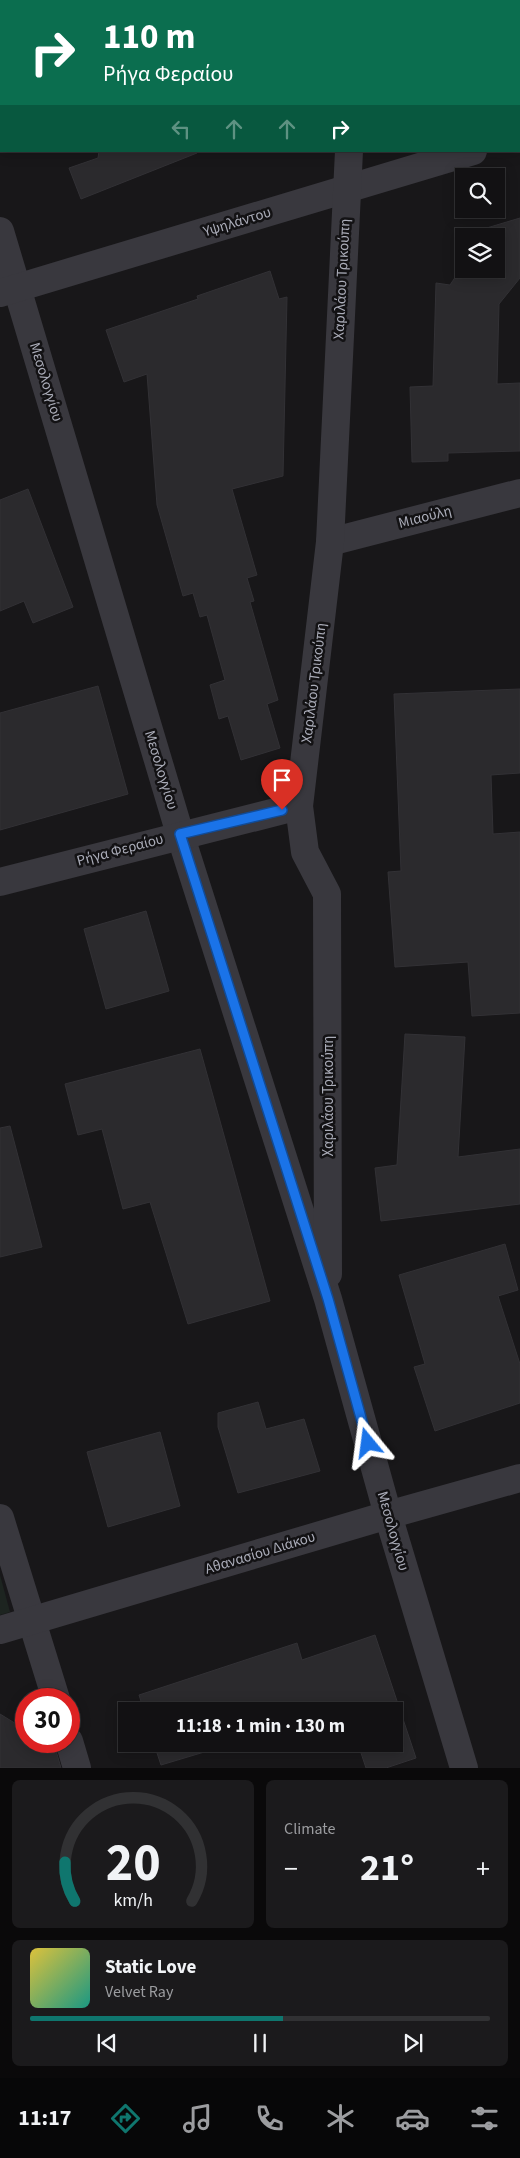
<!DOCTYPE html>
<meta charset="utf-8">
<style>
body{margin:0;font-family:"Source Sans 3",sans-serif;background:#1b1a1c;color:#f1f3f6;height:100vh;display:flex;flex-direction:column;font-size:19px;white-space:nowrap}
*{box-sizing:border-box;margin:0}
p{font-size:16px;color:#9c9da0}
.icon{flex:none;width:28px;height:28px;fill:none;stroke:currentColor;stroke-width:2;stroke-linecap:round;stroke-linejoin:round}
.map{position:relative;height:1768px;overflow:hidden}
.drawer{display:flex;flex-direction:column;gap:12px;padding:12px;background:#0a090a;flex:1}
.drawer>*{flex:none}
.hud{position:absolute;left:0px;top:0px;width:520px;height:152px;box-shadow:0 2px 12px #0003,0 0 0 1px #313133;background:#0b6e4f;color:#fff;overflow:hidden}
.tools{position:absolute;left:455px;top:168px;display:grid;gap:10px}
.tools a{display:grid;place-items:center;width:50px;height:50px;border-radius:0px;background:#121113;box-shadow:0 2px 12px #0003,0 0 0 1px #313133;font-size:25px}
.speed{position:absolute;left:15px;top:1688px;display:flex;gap:10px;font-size:25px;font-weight:700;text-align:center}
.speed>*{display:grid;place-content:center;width:65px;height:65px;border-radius:50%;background:#121113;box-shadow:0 2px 12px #0003,0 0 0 1px #313133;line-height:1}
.speed .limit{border:8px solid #d22;background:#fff;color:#111}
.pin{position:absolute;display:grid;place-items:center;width:42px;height:42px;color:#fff;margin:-51px -21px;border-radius:50% 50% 50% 0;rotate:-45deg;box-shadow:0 0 5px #0007}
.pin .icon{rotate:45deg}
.me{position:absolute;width:55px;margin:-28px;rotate:344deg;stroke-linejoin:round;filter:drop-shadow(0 0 4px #0008)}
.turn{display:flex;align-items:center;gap:18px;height:105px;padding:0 20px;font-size:22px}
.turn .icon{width:65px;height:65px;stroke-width:2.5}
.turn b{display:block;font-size:35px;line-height:42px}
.lanes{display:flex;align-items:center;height:48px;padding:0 20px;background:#0003;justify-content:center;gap:25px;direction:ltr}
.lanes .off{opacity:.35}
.big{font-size:38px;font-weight:700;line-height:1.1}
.drawer .card{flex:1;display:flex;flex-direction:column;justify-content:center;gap:8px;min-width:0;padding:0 18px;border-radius:8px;background:#1b1a1c}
.drawer .dial{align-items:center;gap:0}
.dial svg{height:130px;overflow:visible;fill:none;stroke:#313133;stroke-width:7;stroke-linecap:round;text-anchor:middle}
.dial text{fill:#f1f3f6;stroke:none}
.song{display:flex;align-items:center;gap:15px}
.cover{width:60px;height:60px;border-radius:8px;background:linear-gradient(135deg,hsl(50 70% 55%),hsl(170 70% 35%))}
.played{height:5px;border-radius:2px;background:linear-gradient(90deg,#0f766e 55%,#313133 55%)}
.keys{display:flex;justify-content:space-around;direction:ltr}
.heat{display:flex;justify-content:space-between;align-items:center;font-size:28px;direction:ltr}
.drawer .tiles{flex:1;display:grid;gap:12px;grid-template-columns:1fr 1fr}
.card:last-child{grid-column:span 2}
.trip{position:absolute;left:118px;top:1702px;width:285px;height:50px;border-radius:0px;background:#121113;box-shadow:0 2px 12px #0003,0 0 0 1px #313133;font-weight:700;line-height:50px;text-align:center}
.dock{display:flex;height:80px;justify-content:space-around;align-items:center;background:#070708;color:#9c9da0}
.dock .icon{width:35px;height:35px}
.dock .on{color:#0f766e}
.dock b{font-size:22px;color:#f1f3f6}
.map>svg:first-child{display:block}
.green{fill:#1d2420}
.building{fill:#2b2a2d;stroke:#323135}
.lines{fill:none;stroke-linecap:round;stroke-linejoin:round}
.minor{stroke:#39383e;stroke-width:28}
.route-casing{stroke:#114b97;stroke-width:12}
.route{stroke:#1a73e8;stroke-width:9}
.labels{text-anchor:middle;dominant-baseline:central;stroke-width:5;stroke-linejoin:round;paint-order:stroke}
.street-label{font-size:15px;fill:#aaacb8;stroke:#131214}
</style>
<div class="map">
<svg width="520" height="1768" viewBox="0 0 520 1768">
<rect width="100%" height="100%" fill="#181719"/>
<polygon class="green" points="0,1575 10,1612 0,1615"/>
<g class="building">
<polygon points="99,151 197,151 197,153 81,199 69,168 98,158"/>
<polygon points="520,218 520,278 499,304 497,384 520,383 520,451 448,453 448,461 412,462 410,387 433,386 436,283 450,285 464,264 464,269 496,269 496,236 471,236 470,233"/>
<polygon points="270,271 279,299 287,297 283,476 232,489 257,575 247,578 254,601 250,602 278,700 267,704 280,748 241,760 228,716 219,719 210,685 225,680 207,615 200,617 193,593 183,596 157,505 147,374 124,382 106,330 198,299 197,296"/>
<polygon points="28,489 73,607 33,623 24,601 0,611 0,500"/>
<polygon points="98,686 128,794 0,830 0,713"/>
<polygon points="520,689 520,773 491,775 493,834 520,832 520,1013 472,1016 468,962 395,967 388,872 401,871 394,694"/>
<polygon points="146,911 169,991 106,1009 84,929"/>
<polygon points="405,1034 465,1037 458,1157 520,1149 520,1204 381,1221 375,1168 397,1165"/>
<polygon points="200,1049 270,1301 188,1324 150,1202 123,1209 102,1129 78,1135 65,1084"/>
<polygon points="10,1126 42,1247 0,1257 0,1128"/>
<polygon points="505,1244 518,1290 498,1296 520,1364 520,1403 435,1431 414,1367 425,1364 399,1275"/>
<polygon points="258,1402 266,1429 304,1419 320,1471 238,1493 218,1427 218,1413"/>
<polygon points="160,1432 180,1506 108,1527 87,1452"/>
<polygon points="375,1635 416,1758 386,1768 366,1768 358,1744 394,1744 394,1711 347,1711 346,1708 335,1711 144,1711 139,1695 297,1643 302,1660"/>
<polygon points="0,1714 26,1730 26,1741 45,1741 55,1747 61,1768 0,1768"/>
<polygon points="154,1744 231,1744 161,1765"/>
</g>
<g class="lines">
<g class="minor">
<polyline points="361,1 361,0"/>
<polyline points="519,138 520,137"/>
<polyline points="0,231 180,834 328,1299 388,1515 464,1768"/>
<polyline points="0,293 473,151"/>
<polyline points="330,542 520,493"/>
<polyline points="0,882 299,806"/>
<polyline points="328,1274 327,894 305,852 299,806 330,542 349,151"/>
<polyline points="0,1518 56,1699"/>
<polyline points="0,1630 388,1515 520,1478"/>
<polyline points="69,1741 77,1768"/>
</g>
</g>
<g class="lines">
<defs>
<polyline id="route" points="282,810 180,834 328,1299 368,1443"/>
</defs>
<use href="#route" class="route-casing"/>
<use href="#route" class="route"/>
</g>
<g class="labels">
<g class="street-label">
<text transform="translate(237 222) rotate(-17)">Υψηλάντου</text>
<text transform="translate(342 279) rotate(-87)">Χαριλάου Τρικούπη</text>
<text transform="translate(46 382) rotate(73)">Μεσολογγίου</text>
<text transform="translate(425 517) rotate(-14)">Μιαούλη</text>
<text transform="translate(314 683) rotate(-83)">Χαριλάου Τρικούπη</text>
<text transform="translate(161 770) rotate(73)">Μεσολογγίου</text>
<text transform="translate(120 850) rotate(-15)">Ρήγα Φεραίου</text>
<text transform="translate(328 1096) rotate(-90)">Χαριλάου Τρικούπη</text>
<text transform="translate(393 1531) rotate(74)">Μεσολογγίου</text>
<text transform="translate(260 1553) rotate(-17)">Αθανασίου Διάκου</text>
</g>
</g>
</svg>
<div class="tools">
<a><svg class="icon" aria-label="search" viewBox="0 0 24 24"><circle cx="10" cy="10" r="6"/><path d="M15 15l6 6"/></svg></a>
<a><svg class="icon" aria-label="layers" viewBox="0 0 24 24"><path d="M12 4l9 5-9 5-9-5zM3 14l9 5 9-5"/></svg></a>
</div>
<div class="speed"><div class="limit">30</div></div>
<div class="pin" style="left:282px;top:810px;background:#d93025"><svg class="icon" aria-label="arrive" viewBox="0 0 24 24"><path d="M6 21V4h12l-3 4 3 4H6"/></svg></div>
<svg class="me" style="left:368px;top:1443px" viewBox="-20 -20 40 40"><path d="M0-17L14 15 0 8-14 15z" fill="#1a73e8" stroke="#fff" stroke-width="4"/></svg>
<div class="trip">11:18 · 1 min · 130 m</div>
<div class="hud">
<div class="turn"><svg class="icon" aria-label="right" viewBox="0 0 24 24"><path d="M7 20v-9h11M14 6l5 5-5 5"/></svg><div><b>110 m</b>Ρήγα Φεραίου</div></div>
<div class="lanes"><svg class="icon off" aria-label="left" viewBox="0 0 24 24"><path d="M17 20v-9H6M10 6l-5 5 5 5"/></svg><svg class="icon off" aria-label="ahead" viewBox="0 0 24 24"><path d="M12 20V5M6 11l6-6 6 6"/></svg><svg class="icon off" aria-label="ahead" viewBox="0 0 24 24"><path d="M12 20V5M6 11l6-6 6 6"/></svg><svg class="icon" aria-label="right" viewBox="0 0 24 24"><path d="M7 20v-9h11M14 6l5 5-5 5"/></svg></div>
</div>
</div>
<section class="drawer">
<div class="tiles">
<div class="card dial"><svg viewBox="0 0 100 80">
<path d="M14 69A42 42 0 1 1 86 69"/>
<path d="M14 69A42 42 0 0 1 8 45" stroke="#0f766e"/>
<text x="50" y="56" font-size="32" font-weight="700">20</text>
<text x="50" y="72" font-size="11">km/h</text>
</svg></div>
<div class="card"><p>Climate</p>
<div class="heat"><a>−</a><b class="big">21°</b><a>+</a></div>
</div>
<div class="card">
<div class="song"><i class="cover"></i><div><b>Static Love</b><p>Velvet Ray</p></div></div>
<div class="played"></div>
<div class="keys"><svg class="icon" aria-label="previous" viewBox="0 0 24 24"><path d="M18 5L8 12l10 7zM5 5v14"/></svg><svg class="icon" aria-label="pause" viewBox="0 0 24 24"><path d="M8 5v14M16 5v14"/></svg><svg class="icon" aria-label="next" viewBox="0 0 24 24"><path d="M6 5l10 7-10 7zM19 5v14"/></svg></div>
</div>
</div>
</section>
<nav class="dock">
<b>11:17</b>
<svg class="icon on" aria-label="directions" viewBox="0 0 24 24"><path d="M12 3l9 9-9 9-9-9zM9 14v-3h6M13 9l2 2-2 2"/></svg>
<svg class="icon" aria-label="music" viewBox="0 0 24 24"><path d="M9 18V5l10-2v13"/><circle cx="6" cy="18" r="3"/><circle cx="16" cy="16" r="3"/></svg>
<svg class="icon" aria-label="phone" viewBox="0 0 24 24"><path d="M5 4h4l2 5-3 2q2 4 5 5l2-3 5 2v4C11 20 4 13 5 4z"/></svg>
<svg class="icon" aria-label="climate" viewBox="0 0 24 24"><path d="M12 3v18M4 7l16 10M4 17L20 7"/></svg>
<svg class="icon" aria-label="car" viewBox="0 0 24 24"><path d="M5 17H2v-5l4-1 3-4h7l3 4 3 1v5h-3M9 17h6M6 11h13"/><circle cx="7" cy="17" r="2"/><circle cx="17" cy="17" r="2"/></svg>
<svg class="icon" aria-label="filters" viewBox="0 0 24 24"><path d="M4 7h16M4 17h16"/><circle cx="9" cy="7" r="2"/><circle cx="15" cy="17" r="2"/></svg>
</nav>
